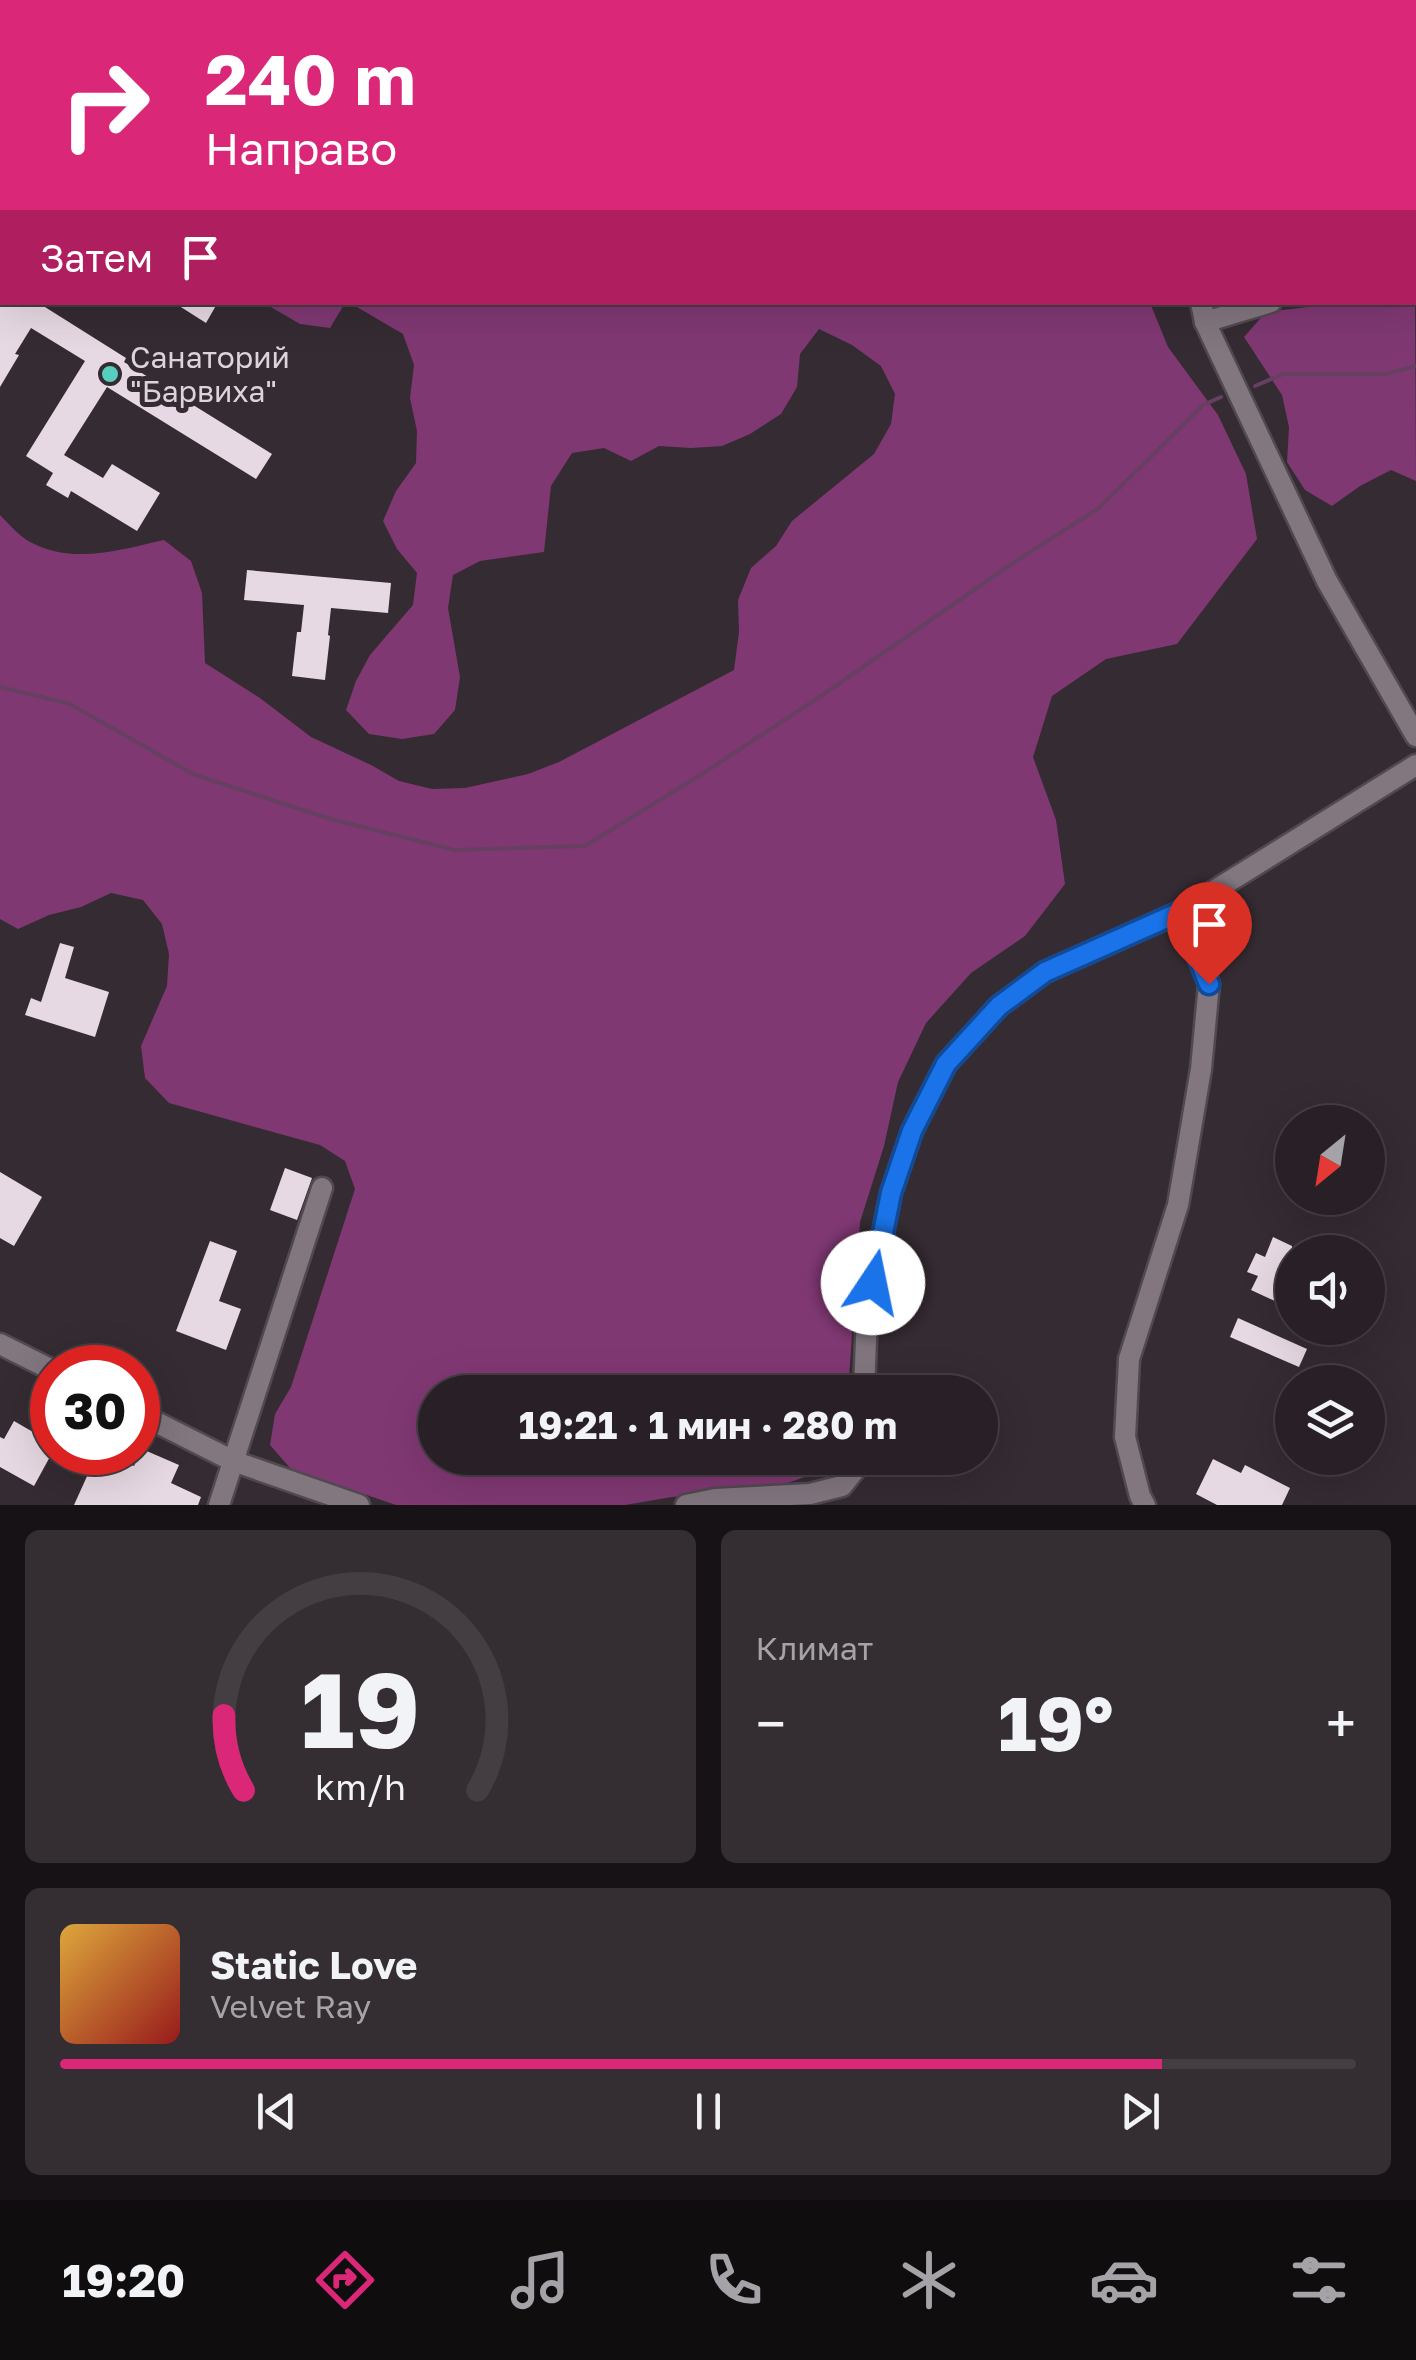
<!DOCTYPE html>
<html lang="ru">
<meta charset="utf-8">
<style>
body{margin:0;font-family:"Golos Text",sans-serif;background:#342d32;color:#f1f3f6;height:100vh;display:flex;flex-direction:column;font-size:38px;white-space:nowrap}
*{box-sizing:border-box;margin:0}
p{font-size:32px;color:#a5a3a7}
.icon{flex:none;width:55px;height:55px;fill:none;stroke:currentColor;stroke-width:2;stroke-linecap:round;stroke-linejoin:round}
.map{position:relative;height:1505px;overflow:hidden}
.drawer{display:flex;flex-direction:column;gap:25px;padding:25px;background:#161215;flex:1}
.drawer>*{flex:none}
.top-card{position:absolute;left:0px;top:0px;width:1418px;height:305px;box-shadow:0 10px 40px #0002,0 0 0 2px #443e43;background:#db2777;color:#fff;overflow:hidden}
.needle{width:65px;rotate:210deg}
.fabs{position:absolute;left:1275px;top:1105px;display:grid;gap:20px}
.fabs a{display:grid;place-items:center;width:110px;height:110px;border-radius:50%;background:#282026;box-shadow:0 10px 40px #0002,0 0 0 2px #443e43;font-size:50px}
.speed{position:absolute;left:30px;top:1345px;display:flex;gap:20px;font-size:50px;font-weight:700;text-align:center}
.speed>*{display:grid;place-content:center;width:130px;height:130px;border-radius:50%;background:#282026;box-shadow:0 10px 40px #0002,0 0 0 2px #443e43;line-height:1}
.speed .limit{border:15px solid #d22;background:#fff;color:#111}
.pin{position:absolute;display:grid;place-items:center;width:85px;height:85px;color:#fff;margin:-102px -42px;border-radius:50% 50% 50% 0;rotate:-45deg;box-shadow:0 0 10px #0007}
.pin .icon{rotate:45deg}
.me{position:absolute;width:110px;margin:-55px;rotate:11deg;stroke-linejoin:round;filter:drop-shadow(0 0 8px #0008)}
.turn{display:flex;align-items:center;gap:35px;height:210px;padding:0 40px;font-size:45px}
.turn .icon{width:130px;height:130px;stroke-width:2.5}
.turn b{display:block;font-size:70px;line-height:85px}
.then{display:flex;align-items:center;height:95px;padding:0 40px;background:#0003;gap:20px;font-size:38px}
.big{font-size:75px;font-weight:700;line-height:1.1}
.drawer .widget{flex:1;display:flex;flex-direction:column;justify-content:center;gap:15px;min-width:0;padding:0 35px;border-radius:15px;background:#342d32}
.drawer .dial{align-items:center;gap:0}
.dial svg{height:260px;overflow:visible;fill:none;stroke:#443e43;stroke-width:7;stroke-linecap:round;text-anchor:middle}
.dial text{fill:#f1f3f6;stroke:none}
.song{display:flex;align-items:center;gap:30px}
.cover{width:120px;height:120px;border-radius:15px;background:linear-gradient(135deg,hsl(40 70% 55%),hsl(0 70% 35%))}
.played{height:10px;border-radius:5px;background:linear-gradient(90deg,#db2777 85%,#443e43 85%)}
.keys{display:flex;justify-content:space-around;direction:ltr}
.heat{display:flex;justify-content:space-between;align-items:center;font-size:55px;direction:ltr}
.drawer .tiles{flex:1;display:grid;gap:25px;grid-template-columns:1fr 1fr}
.widget:last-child{grid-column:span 2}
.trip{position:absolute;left:418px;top:1375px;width:580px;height:100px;border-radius:50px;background:#282026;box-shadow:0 10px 40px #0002,0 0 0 2px #443e43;font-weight:700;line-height:100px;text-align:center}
.menu{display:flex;height:160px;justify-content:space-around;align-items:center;background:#100d0f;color:#a5a3a7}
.menu .icon{width:70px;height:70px}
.menu .current{color:#db2777}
.menu b{font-size:45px;color:#f1f3f6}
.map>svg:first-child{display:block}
.green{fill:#803873}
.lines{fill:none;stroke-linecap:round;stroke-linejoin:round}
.stream{stroke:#654060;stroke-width:4}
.building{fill:#e7d9e3}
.minor-casing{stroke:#514950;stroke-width:25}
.minor{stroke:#82767f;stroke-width:20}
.route-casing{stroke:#114b97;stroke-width:25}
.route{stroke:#1a73e8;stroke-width:18}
.poi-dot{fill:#58cebf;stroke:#352b32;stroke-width:4}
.labels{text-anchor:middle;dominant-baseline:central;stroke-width:10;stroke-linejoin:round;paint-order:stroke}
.poi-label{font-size:30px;fill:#dbd5da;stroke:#352b32;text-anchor:start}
</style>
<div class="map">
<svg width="1416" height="1505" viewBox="0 0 1416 1505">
<rect width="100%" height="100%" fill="#352b32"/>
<g class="green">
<polygon points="0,0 182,0 180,2 2,2 2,116 0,117"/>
<polygon points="237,0 1120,0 1121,2 235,2"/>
<polygon points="1415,291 1416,481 1391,470 1360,486 1332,506 1305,490 1287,462 1289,427 1282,395 1244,337 1266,312 1341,303 1415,302"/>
<polygon points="264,303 345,303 330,328 300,324"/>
<path d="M 350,303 L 1150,303 L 1168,347 L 1218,415 L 1246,474 L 1257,539 L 1177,644 L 1106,659 L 1052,696 L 1033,757 L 1056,820 L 1065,884 L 1025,936 L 971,973 L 926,1023 L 898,1082 L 884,1146 L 860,1222 L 848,1392 L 435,1392 L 435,1458 L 833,1458 L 813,1474 L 782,1485 L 672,1497 L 625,1505 L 396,1505 L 291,1469 L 270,1445 L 275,1414 L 291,1387 L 355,1189 L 345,1161 L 320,1145 L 169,1103 L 145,1078 L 141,1046 L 167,986 L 169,954 L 162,924 L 143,900 L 111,893 L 81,907 L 49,915 L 18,929 L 0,919 L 0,515 C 9,524 19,536 30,542 C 74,565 119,550 164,540 L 191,561 L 202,593 L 205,663 L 260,698 L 311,737 L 371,765 L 399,781 L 432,789 L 465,788 L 528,774 L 559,762 L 734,670 L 739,632 L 738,600 L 751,568 L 776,546 L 792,521 L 874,454 L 891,424 L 895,394 L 881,366 L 852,345 L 819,329 L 800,354 L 797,387 L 781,414 L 750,434 L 722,446 L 691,448 L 659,446 L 631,461 L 604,448 L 572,453 L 551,486 L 544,552 L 480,561 L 453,575 L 448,608 L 460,677 L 455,710 L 434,734 L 402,739 L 369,734 L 346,710 L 356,681 L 370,655 L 413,605 L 417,573 L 397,549 L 383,521 L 396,491 L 416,463 L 417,431 L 410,398 L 414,365 L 403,334 Z"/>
</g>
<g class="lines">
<g class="stream">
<polyline points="1255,386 1283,374 1386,374 1416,366"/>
<polyline points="0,687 70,704 195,775 334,820 455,850 585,846 702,774 824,694 1010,565 1099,508 1203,405 1221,397"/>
</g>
</g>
<g class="building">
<polygon points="0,302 37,302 126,358 124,362 272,454 256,479 107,387 64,455 103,478 112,464 160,493 137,531 71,491 68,498 46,485 53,473 26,456 85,361 31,328 15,354 19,355 0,387"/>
<polygon points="173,302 218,302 206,323"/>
<polygon points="247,570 391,583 388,613 331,608 328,635 330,636 325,680 292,676 297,632 301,632 304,605 244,600"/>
<polygon points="60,943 74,947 65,978 109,992 95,1037 25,1015 31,998 41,1002"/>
<polygon points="285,1168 312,1178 297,1220 270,1210"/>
<polygon points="0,1172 42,1197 14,1246 0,1238"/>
<polygon points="1273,1237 1292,1246 1292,1291 1282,1286 1275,1301 1251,1290 1258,1276 1247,1272 1256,1253 1265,1257"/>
<polygon points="210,1241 237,1251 219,1301 241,1309 226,1350 176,1331"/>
<polygon points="1238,1318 1307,1349 1299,1367 1230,1337"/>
<polygon points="14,1421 52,1443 52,1453 34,1486 0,1467 0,1437 4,1439"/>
<polygon points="142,1449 179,1465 171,1483 201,1497 198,1505 74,1505 98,1452 105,1452 134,1466"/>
<polygon points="1213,1459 1241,1473 1245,1465 1290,1488 1282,1505 1217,1505 1196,1494"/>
</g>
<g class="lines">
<defs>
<g id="minor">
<polyline points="1187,2 1188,0"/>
<polyline points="1415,278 1416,278"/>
<polyline points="1201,302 1205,322 1327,581 1416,736"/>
<polyline points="1205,322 1271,302"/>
<polyline points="0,1344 52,1370"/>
<polyline points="864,1392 867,1313 891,1193 912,1131 946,1064 999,1006 1045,972 1180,912 1416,765"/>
<polyline points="138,1413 233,1461 359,1505"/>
<polyline points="219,1505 322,1188"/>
<polyline points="686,1505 715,1499 810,1494 842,1486 861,1462 862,1458"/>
<polyline points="1145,1505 1140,1496 1125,1437 1129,1359 1178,1205 1201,1069 1209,984 1180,912"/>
</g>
</defs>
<use href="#minor" class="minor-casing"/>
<use href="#minor" class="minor"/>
</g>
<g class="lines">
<defs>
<polyline id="route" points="873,1283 891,1193 912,1131 946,1064 999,1006 1045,972 1180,912 1209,984"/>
</defs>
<use href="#route" class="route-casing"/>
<use href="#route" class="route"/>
</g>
<circle class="poi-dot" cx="110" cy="374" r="10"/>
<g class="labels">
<g class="poi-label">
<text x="130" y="357">Санаторий<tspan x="130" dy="34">"Барвиха"</tspan></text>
</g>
</g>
</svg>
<div class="fabs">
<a><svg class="needle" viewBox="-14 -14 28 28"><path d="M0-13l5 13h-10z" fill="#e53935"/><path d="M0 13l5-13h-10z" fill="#a5a3a7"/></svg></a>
<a><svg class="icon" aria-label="sound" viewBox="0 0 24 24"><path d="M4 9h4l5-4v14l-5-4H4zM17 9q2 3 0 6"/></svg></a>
<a><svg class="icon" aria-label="layers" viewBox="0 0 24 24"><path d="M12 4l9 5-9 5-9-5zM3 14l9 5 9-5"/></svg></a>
</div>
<div class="speed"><div class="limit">30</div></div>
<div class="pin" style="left:1209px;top:984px;background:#d93025"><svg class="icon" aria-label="arrive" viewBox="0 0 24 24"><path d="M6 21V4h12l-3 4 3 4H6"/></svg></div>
<svg class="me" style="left:873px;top:1283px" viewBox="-20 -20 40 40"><circle r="19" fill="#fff"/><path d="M0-13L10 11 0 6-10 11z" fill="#1a73e8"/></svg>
<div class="trip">19:21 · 1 мин · 280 m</div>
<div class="top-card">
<div class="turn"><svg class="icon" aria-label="right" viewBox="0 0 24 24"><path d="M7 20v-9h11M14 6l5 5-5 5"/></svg><div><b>240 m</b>Направо</div></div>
<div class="then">Затем<svg class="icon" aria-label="arrive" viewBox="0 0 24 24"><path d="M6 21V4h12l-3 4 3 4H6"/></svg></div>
</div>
</div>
<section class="drawer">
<div class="tiles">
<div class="widget dial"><svg viewBox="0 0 100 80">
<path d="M14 69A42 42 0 1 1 86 69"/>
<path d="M14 69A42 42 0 0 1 8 46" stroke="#db2777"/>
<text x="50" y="56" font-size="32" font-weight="700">19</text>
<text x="50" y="72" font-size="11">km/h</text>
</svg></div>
<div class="widget"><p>Климат</p>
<div class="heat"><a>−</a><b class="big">19°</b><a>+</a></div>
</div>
<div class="widget">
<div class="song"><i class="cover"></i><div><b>Static Love</b><p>Velvet Ray</p></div></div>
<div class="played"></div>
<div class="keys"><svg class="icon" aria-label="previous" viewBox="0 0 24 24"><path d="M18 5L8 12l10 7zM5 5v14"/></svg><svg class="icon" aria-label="pause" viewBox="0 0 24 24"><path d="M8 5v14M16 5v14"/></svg><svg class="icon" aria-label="next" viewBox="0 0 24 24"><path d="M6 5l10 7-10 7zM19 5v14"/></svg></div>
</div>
</div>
</section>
<nav class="menu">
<b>19:20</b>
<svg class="icon current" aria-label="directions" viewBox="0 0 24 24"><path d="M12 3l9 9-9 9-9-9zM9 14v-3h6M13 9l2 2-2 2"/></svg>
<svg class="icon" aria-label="music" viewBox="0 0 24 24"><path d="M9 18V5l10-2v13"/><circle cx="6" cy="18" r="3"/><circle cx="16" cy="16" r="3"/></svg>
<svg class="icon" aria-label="phone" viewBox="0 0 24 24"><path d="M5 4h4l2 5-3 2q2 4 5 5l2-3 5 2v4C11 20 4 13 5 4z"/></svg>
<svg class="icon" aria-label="climate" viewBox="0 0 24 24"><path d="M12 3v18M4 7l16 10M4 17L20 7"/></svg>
<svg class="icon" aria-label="car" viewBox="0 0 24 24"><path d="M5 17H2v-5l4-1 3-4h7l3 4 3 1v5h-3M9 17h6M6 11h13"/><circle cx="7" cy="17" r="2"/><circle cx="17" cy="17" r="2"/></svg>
<svg class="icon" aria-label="filters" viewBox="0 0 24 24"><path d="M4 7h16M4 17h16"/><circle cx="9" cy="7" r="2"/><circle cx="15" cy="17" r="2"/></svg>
</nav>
